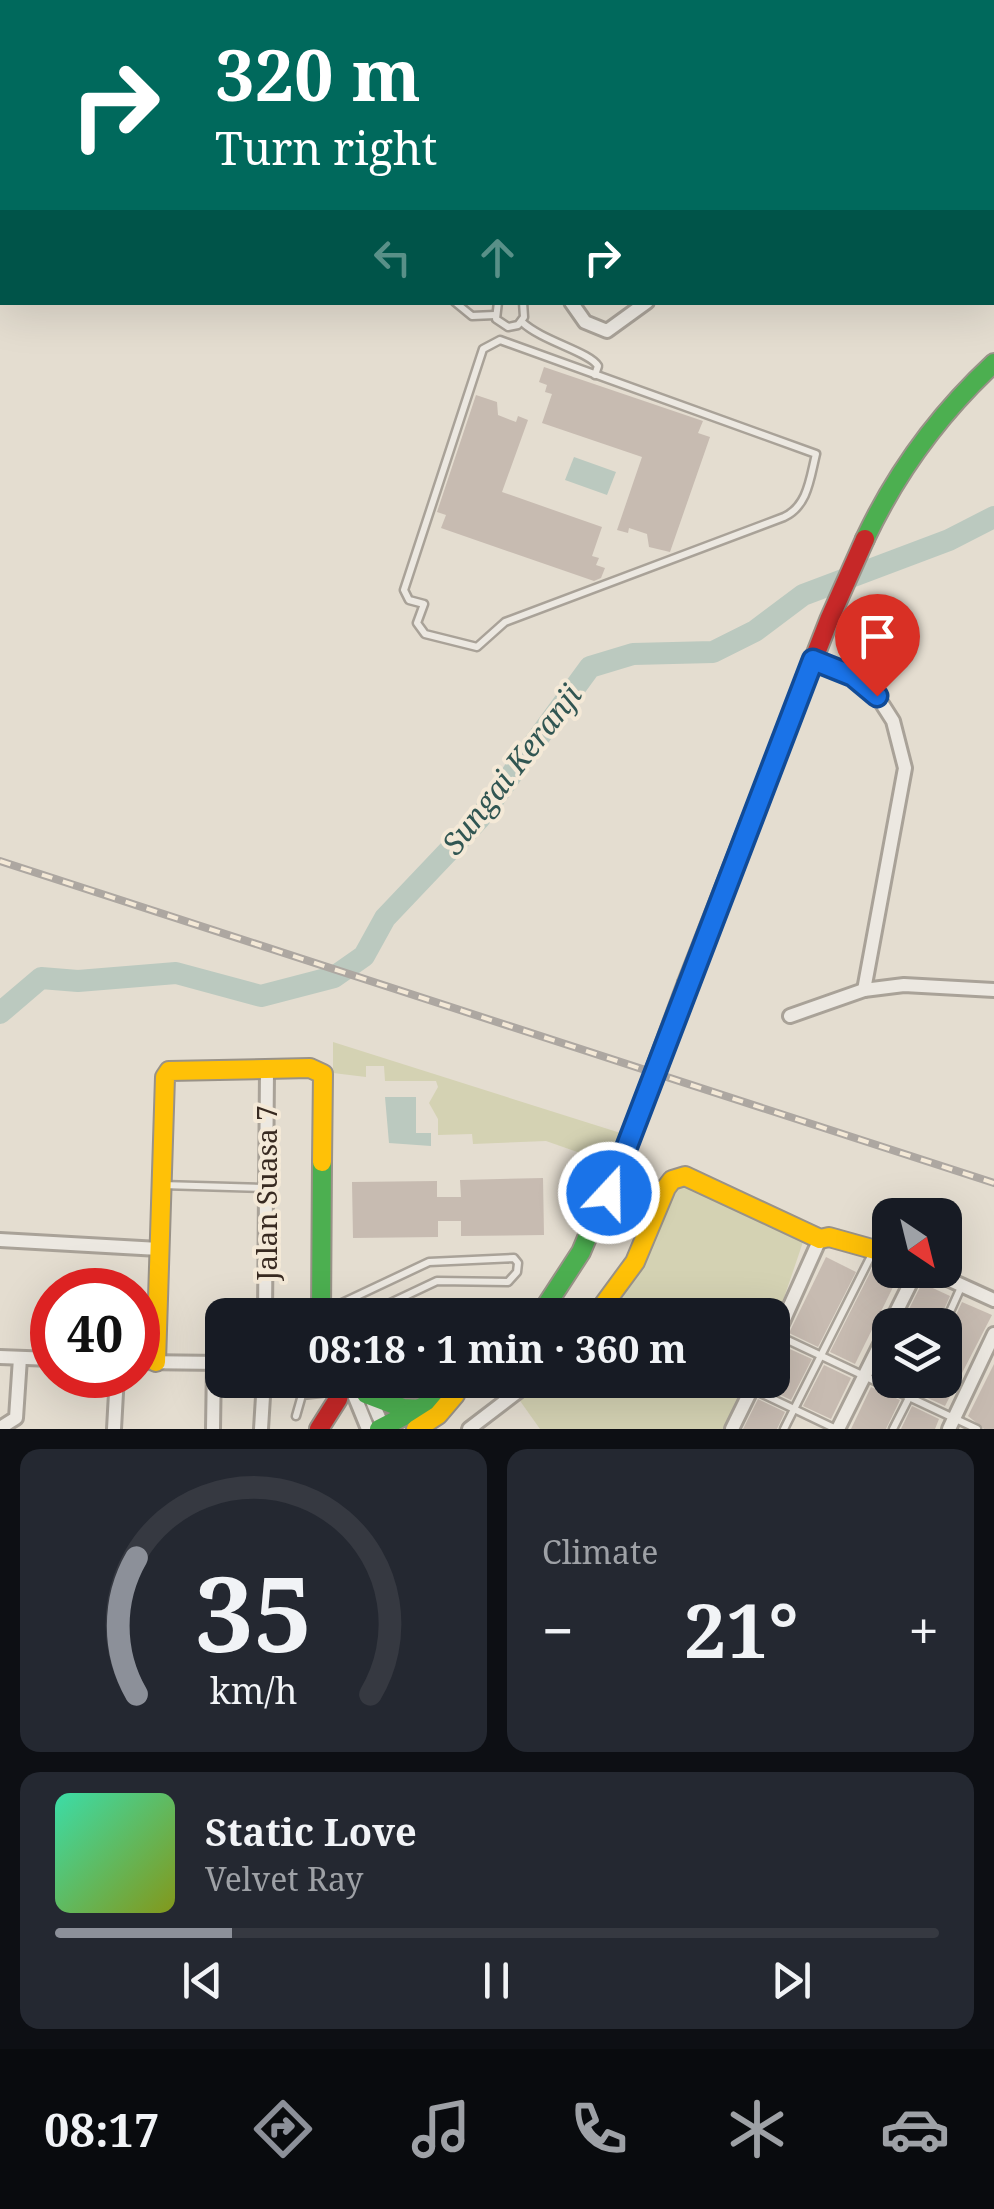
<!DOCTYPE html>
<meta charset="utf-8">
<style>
:root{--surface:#171b24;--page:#242831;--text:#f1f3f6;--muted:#9ea1a6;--line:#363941;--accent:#8c9099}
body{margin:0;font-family:"Noto Serif",serif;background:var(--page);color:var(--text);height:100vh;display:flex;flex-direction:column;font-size:38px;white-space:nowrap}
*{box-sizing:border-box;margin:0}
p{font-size:32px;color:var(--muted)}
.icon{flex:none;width:55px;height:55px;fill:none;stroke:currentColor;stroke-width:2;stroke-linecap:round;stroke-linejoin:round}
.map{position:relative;height:1429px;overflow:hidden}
.side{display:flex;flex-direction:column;gap:20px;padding:20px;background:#0d0f14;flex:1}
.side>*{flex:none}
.banner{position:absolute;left:0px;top:0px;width:995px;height:305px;box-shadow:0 10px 40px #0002;background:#00695c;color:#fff;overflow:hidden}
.needle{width:65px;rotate:145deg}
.buttons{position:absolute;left:872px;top:1198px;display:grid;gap:20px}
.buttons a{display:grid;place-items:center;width:90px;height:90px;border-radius:20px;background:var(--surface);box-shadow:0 10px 40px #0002;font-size:50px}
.speed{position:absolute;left:30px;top:1268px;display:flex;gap:20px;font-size:50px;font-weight:700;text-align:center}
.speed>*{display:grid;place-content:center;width:130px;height:130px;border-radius:50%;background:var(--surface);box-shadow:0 10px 40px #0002;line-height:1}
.speed .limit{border:15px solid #d22;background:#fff;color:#111}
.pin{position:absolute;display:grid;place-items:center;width:85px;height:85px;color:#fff;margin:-102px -42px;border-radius:50% 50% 50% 0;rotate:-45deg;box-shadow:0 0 10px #0007}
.pin .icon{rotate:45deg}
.me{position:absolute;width:110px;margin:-55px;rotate:21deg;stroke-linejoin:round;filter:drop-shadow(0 0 8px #0008)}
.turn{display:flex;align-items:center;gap:35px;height:210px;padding:0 50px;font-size:45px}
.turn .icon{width:130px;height:130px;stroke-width:2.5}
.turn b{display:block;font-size:70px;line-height:85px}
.lanes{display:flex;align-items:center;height:95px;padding:0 50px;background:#0003;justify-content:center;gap:50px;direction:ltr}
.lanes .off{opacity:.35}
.big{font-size:75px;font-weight:700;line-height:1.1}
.side .widget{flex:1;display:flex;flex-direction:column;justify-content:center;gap:15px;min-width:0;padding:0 35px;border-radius:20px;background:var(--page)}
.side .dial{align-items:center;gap:0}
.dial svg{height:260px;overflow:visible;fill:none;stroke:var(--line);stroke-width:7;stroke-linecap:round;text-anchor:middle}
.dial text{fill:var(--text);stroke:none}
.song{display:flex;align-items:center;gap:30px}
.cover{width:120px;height:120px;border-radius:15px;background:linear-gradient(135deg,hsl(160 70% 55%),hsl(70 70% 35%))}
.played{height:10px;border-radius:5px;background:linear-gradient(90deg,var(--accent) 20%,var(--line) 20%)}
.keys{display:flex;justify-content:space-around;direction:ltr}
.heat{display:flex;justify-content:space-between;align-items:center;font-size:55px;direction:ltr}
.side .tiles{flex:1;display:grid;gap:20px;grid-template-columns:1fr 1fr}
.widget:last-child{grid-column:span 2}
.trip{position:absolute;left:205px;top:1298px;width:585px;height:100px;border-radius:20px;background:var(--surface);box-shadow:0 10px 40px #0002;font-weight:700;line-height:100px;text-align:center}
.tab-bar{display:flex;height:160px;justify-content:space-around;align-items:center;background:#090b0e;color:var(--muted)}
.tab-bar .icon{width:70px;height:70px}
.tab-bar .on{color:var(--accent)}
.tab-bar b{font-size:45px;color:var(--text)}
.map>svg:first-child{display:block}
.green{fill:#d4d2b3}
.water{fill:#bbc9bf}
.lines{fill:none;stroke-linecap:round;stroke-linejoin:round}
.river{stroke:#bbc9bf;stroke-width:22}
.building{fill:#c7bbb1}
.lane-casing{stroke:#a9a298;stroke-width:11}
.street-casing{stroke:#a9a298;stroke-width:18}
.fast-casing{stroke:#999288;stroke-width:22}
.slow-casing{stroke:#999288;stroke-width:22}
.jam-casing{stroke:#999288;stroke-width:22}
.lane{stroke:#ece8e1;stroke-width:6}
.street{stroke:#ece8e1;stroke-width:12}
.fast{stroke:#4caf50;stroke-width:18}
.slow{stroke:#ffc107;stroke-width:18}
.jam{stroke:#c62828;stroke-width:18}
.rail-casing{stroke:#ada7a1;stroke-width:8}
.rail{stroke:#f4e9d7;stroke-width:4;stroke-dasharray:11;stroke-linecap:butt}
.slow-bridge-casing{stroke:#999288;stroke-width:22;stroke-linecap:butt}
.slow-bridge{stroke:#ffc107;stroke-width:18}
.route-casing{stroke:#114b97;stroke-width:25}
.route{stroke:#1a73e8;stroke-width:18}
.labels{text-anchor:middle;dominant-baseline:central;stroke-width:8;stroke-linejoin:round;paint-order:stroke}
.street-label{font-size:28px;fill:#382a21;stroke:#f4e9d7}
.water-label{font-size:30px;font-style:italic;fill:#315652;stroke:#f4e9d7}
</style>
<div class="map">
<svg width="994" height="1429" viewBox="0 0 994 1429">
<rect width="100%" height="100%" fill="#e4ddd0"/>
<g class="green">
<path d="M333,1042L630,1136L620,1167L546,1141L473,1144L472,1134L438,1135V1119L429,1103L438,1087L436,1081H385L384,1066H366V1077L333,1073Z"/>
<path d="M688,1184L803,1242L773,1330L772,1315H603L672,1190Z"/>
<path d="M543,1380H750L726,1429H540L518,1398Z"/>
</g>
<g class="water">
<path d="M574,457L616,472L607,495L565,480Z"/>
<path d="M385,1097H416V1133H431V1146L389,1143Z"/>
</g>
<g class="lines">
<path class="river" d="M0,1013L41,978L78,981L176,973L261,996L334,977L364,956L385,918L479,819L590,667L633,654L713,652L755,631L803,595L949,540L994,517"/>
</g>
<g class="building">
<path d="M544,367L703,421L698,433L710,437L670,552L649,547L647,534L629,528L628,533L617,530L642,457L542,423L552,394L545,392L547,385L539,382Z"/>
<path d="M476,395L497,402L498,415L516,422L518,416L528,420L502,492L602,527L592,556L599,558L596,565L605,568L601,578L594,581L441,528L446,515L437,512Z"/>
<path d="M543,1178L544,1235L461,1236V1221H438V1237L353,1238L352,1182L437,1181V1197H461L460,1180Z"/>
<path d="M826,1257L856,1272L818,1347L789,1333Z"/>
<path d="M875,1263L900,1273L855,1364L830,1352Z"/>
<path d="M922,1283L950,1296L937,1325H901Z"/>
<path d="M962,1302L992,1315L945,1406L919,1394L925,1380H945V1339Z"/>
<path d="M783,1346L812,1359L791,1400L764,1387L766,1380H772V1365Z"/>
<path d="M994,1364V1429H984L968,1416Z"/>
<path d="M824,1365L851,1378L831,1419L803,1406Z"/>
<path d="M871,1387L900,1400L886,1429H851Z"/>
<path d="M758,1399L785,1412L777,1429H743Z"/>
<path d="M912,1406L939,1419L935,1429H901Z"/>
</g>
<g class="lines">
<g class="lane-casing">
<g id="lane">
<path d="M455,302L472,316L495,315"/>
<path d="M498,302L496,319L508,327L518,325L524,317L523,302"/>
<path d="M522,322C542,341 590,352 598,366L595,375"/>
<path d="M500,340L816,454C810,478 808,506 784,517L505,622L477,647L425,634L417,623L424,604L409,600L404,590L483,349Z"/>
<path d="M162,1185L265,1188"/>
<path d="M343,1315L342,1303L429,1262L514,1258L518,1263L517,1272L508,1282L437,1281L365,1315"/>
<path d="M944,1325L962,1285"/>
<path d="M779,1336L977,1429"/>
<path d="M752,1389L836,1429"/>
<path d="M296,1416L302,1395L338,1391"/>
<path d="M784,1429L872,1254"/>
<path d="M893,1429L918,1380"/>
</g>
</g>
<g class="street-casing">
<g id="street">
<path d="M588,0L589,2"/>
<path d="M213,2V0"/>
<path d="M288,2V0"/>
<path d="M532,2L535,0"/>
<path d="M810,2L813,0"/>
<path d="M853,2L857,0"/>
<path d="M890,2L894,0"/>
<path d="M934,2L937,0"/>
<path d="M992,62L994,61"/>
<path d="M0,87L2,86"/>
<path d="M0,120H2"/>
<path d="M571,302L585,322L607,331L647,302"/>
<path d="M813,660L853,676L877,696L893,721L905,768L864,990"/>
<path d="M790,1016L864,990L904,985L994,990"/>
<path d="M0,1240L159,1249"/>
<path d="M928,1270L994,1300"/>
<path d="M265,1315L267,1071"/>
<path d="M772,1346L820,1239"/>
<path d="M0,1357L52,1359"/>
<path d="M138,1362L222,1363"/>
<path d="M348,1380L368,1429"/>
<path d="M363,1380L384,1429"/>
<path d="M0,1428L16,1418L20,1358"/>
<path d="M114,1429L117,1375"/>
<path d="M213,1429L214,1363"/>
<path d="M261,1429L264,1380"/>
<path d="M469,1429L533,1380"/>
<path d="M732,1429L756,1380"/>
<path d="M838,1429L917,1270"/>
<path d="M949,1429L994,1334"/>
</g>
</g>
<g class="fast-casing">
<g id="fast">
<path d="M865,539C897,471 939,414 994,363"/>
<path d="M321,1315L322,1162"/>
<path d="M540,1315L581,1252L633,1129"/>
<path d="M366,1394L403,1408L421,1409"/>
<path d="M379,1429L474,1380"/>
</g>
</g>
<g class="slow-casing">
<g id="slow">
<path d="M596,1315L635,1262L666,1188L672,1180L685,1176L820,1239L829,1237L890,1254"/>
<path d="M156,1362L165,1077L169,1071L310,1068L323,1074L322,1162"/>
<path d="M416,1429L438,1415L455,1395"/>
</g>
</g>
<g class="jam-casing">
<g id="jam">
<path d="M687,983L829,620L865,539"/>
<path d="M319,1429L338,1399L343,1380"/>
</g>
</g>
<use href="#lane" class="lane"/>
<use href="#street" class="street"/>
<use href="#fast" class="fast"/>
<use href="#slow" class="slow"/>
<use href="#jam" class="jam"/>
<g class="rail-casing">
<path id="rail" d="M0,861L994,1183"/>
</g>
<use href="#rail" class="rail"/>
<g class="slow-bridge-casing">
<path id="slow-bridge" d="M633,1129L687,983"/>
</g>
<use href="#slow-bridge" class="slow-bridge"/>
</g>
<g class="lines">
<g class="route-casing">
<path id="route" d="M609,1193L813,660L853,676L877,696"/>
</g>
<use href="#route" class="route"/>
</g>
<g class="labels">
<g class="street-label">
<text transform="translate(266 1193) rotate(-90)">Jalan Suasa 7</text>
</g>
<g class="water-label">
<text transform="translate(511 769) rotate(-52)">Sungai Keranji</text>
</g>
</g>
</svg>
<div class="buttons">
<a><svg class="needle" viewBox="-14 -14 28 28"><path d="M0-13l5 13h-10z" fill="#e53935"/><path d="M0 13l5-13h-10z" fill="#9ea1a6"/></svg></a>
<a><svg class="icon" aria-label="layers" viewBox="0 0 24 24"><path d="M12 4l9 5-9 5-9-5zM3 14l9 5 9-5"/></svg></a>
</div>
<div class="speed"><div class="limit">40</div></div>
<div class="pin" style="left:877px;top:696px;background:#d93025"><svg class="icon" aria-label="arrive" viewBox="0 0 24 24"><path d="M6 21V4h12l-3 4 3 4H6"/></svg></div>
<svg class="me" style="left:609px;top:1193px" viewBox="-20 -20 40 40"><circle r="17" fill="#1a73e8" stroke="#fff" stroke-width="3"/><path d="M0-11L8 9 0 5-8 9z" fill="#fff"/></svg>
<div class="trip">08:18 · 1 min · 360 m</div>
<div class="banner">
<div class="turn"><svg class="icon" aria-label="right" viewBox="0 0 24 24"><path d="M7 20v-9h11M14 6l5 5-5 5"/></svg><div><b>320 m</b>Turn right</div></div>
<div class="lanes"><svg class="icon off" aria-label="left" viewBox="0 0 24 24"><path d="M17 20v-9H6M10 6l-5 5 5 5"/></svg><svg class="icon off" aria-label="ahead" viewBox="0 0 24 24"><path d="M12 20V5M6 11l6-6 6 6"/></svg><svg class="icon" aria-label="right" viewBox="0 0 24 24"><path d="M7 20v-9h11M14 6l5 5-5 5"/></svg></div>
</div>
</div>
<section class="side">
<div class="tiles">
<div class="widget dial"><svg viewBox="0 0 100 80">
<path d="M14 69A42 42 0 1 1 86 69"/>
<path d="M14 69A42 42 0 0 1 14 27" stroke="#8c9099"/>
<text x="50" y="56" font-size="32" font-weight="700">35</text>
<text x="50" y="72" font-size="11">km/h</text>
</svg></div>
<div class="widget"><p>Climate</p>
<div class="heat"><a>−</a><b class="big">21°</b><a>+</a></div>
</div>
<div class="widget">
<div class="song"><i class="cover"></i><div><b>Static Love</b><p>Velvet Ray</p></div></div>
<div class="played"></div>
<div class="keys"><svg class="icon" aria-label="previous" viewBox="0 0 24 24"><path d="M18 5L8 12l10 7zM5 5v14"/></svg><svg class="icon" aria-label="pause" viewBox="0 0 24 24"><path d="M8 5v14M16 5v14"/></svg><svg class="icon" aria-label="next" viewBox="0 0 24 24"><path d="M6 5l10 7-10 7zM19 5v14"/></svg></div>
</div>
</div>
</section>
<nav class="tab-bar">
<b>08:17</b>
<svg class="icon on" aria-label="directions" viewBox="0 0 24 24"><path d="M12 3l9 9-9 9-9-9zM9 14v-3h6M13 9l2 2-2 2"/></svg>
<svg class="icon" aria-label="music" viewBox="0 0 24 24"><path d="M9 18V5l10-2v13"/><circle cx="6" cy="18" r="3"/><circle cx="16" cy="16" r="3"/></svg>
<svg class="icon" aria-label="phone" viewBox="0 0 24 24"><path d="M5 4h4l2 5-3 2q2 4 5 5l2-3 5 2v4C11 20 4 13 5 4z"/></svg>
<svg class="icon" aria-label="climate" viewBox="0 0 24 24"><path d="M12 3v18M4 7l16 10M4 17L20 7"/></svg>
<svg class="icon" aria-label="car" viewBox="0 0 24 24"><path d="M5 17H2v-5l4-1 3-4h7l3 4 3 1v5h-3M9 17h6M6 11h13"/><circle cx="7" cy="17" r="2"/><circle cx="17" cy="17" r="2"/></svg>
</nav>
